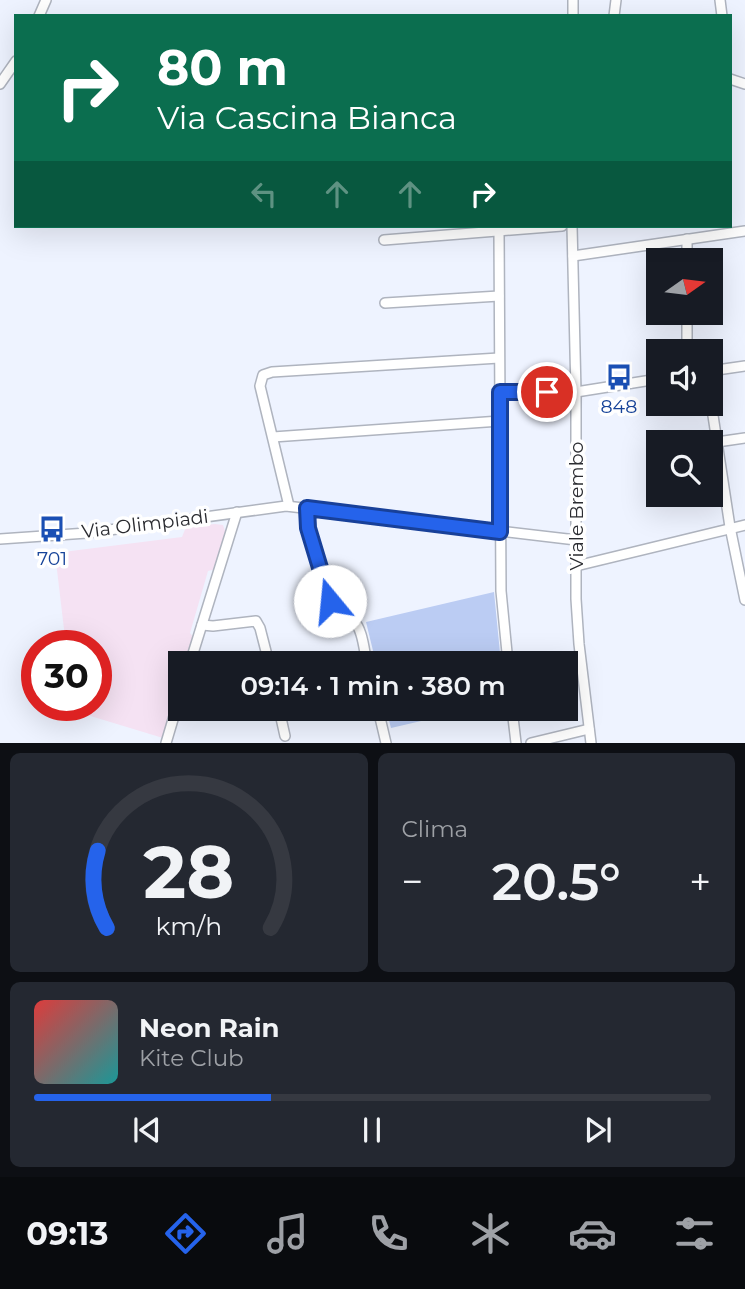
<!DOCTYPE html>
<html lang="it">
<meta charset="utf-8">
<style>
:root{--surface:#171b24;--page:#242831;--text:#f1f3f6;--muted:#9ea1a6;--line:#363941;--accent:#2563eb}
body{margin:0;font-family:Montserrat,sans-serif;background:var(--page);color:var(--text);height:100vh;display:flex;flex-direction:column;font-size:26px;white-space:nowrap}
*{box-sizing:border-box;margin:0}
p{font-size:23px;color:var(--muted)}
.icon{flex:none;width:38px;height:38px;fill:none;stroke:currentColor;stroke-width:2;stroke-linecap:round;stroke-linejoin:round}
.map{position:relative;height:743px;overflow:hidden}
.panel{display:flex;flex-direction:column;gap:10px;padding:10px;background:#0d0f14;flex:1}
.panel>*{flex:none}
.guide{position:absolute;left:14px;top:14px;width:718px;height:214px;border-radius:0px;box-shadow:0 7px 28px #0002;background:#0b6e4f;color:#fff;overflow:hidden}
.needle{width:46px;rotate:76deg}
.fabs{position:absolute;left:646px;top:248px;display:grid;gap:14px}
.fabs a{display:grid;place-items:center;width:77px;height:77px;border-radius:0px;background:var(--surface);box-shadow:0 7px 28px #0002;font-size:35px}
.speed{position:absolute;left:21px;top:630px;display:flex;gap:14px;font-size:35px;font-weight:700;text-align:center}
.speed>*{display:grid;place-content:center;width:91px;height:91px;border-radius:50%;background:var(--surface);box-shadow:0 7px 28px #0002;line-height:1}
.speed .limit{border:10px solid #d22;background:#fff;color:#111}
.pin{position:absolute;display:grid;place-items:center;width:60px;height:60px;color:#fff;margin:-30px;border:4px solid #fff;border-radius:50%;box-shadow:0 2px 7px #0007}
.me{position:absolute;width:77px;margin:-38px;rotate:343deg;stroke-linejoin:round;filter:drop-shadow(0 0 5px #0008)}
.turn{display:flex;align-items:center;gap:24px;height:147px;padding:0 28px;font-size:32px}
.turn .icon{width:91px;height:91px;stroke-width:2.5}
.turn b{display:block;font-size:49px;line-height:60px}
.lanes{display:flex;align-items:center;height:66px;padding:0 28px;background:#0003;justify-content:center;gap:35px;direction:ltr}
.lanes .off{opacity:.35}
.big{font-size:52px;font-weight:600;line-height:1.1}
.panel .card{flex:1;display:flex;flex-direction:column;justify-content:center;gap:10px;min-width:0;padding:0 24px;border-radius:10px;background:var(--page)}
.panel .dial{align-items:center;gap:0}
.dial svg{height:182px;overflow:visible;fill:none;stroke:var(--line);stroke-width:7;stroke-linecap:round;text-anchor:middle}
.dial text{fill:var(--text);stroke:none}
.song{display:flex;align-items:center;gap:21px}
.cover{width:84px;height:84px;border-radius:10px;background:linear-gradient(135deg,hsl(0 70% 55%),hsl(180 70% 35%))}
.played{height:7px;border-radius:4px;background:linear-gradient(90deg,var(--accent) 35%,var(--line) 35%)}
.keys{display:flex;justify-content:space-around;direction:ltr}
.heat{display:flex;justify-content:space-between;align-items:center;font-size:38px;direction:ltr}
.panel .tiles{flex:1;display:grid;gap:10px;grid-template-columns:1fr 1fr}
.card:last-child{grid-column:span 2}
.trip{position:absolute;left:168px;top:651px;width:410px;height:70px;border-radius:0px;background:var(--surface);box-shadow:0 7px 28px #0002;font-weight:600;line-height:70px;text-align:center}
.tab-bar{display:flex;height:112px;justify-content:space-around;align-items:center;background:#090b0e;color:var(--muted)}
.tab-bar .icon{width:49px;height:49px}
.tab-bar .selected{color:var(--accent)}
.tab-bar b{font-size:32px;color:var(--text)}
.map>svg:first-child{display:block}
.education{fill:#f5e2f3}
.green{fill:#bbccf3}
.lines{fill:none;stroke-linecap:round;stroke-linejoin:round}
.minor-casing{stroke:#afb4bf;stroke-width:12}
.minor{stroke:#fff;stroke-width:9}
.route-casing{stroke:#184099;stroke-width:18}
.route{stroke:#2563eb;stroke-width:12}
.labels{text-anchor:middle;dominant-baseline:central;stroke-width:7;stroke-linejoin:round;paint-order:stroke}
.transit-label{font-size:19px;fill:#164399;stroke:#fff}
.street-label{font-size:19px;fill:#2b2c31;stroke:#fff}
</style>
<div class="map">
<svg width="745" height="743" viewBox="0 0 745 743">
<rect width="100%" height="100%" fill="#eef3ff"/>
<path class="education" d="M215,524L223,525L226,534L216,569L208,571L190,633L195,640L187,663H180V685L163,738L74,711L73,705H96V646H66L55,553L182,537L186,527Z"/>
<g class="green">
<path d="M494,592L501,663H376L366,622Z"/>
<path d="M386,709H473L391,728Z"/>
</g>
<g class="lines">
<g class="minor-casing">
<g id="minor">
<path d="M720,0L722,16"/>
<path d="M39,16L46,0"/>
<path d="M573,16V0"/>
<path d="M614,16L616,0"/>
<path d="M730,79L745,84"/>
<path d="M0,84L16,61"/>
<path d="M572,226L576,392V599L579,644L591,743"/>
<path d="M499,231L501,591L508,663"/>
<path d="M384,240L562,226"/>
<path d="M573,256L745,231"/>
<path d="M687,261V239"/>
<path d="M385,303L499,296"/>
<path d="M687,352V313"/>
<path d="M710,371L745,366"/>
<path d="M500,392H576L658,379"/>
<path d="M710,396L730,527L745,600"/>
<path d="M273,437L500,421"/>
<path d="M717,442L745,438"/>
<path d="M289,506L260,386L263,375L272,372L499,358"/>
<path d="M307,508L308,529L330,603C336,613 344,613 353,620C363,629 364,651 367,663"/>
<path d="M0,539L87,533L286,506L576,540"/>
<path d="M576,566L745,525"/>
<path d="M202,625L213,626L256,621L260,628L269,663"/>
<path d="M190,663L237,512"/>
<path d="M279,709L285,736"/>
<path d="M378,709L386,743"/>
<path d="M512,709L516,743"/>
<path d="M166,743L180,696"/>
<path d="M531,743L589,729"/>
</g>
</g>
<use href="#minor" class="minor"/>
</g>
<g class="lines">
<g class="route-casing">
<path id="route" d="M330,601L308,528L307,508L500,532V392H547"/>
</g>
<use href="#route" class="route"/>
</g>
<defs>
<g id="bus-bare" transform="scale(2.1)"><path d="M-5-6H5V4H4V6H2V4H-2V6H-4V4H-5ZM-3.5-4V0h7V-4ZM-3.5 1.2v1.5H-2V1.2ZM2 1.2v1.5H3.5V1.2Z" fill="#1a4fb4" stroke="#fff" stroke-width="2.5" paint-order="stroke"/></g>
</defs>
<g fill-rule="evenodd">
<use href="#bus-bare" x="619" y="377"/>
<use href="#bus-bare" x="52" y="529"/>
</g>
<g class="labels">
<g class="transit-label">
<text x="619" y="406">848</text>
<text x="52" y="558">701</text>
</g>
<g class="street-label">
<text transform="translate(576 506) rotate(-90)">Viale Brembo</text>
<text transform="translate(145 524) rotate(-7)">Via Olimpiadi</text>
</g>
</g>
</svg>
<div class="fabs">
<a><svg class="needle" viewBox="-14 -14 28 28"><path d="M0-13l5 13h-10z" fill="#e53935"/><path d="M0 13l5-13h-10z" fill="#9ea1a6"/></svg></a>
<a><svg class="icon" aria-label="sound" viewBox="0 0 24 24"><path d="M4 9h4l5-4v14l-5-4H4zM17 9q2 3 0 6"/></svg></a>
<a><svg class="icon" aria-label="search" viewBox="0 0 24 24"><circle cx="10" cy="10" r="6"/><path d="M15 15l6 6"/></svg></a>
</div>
<div class="speed"><div class="limit">30</div></div>
<div class="pin" style="left:547px;top:392px;background:#d93025"><svg class="icon" aria-label="arrive" viewBox="0 0 24 24"><path d="M6 21V4h12l-3 4 3 4H6"/></svg></div>
<svg class="me" style="left:330px;top:601px" viewBox="-20 -20 40 40"><circle r="19" fill="#fff"/><path d="M0-13L10 11 0 6-10 11z" fill="#2563eb"/></svg>
<div class="trip">09:14 · 1 min · 380 m</div>
<div class="guide">
<div class="turn"><svg class="icon" aria-label="right" viewBox="0 0 24 24"><path d="M7 20v-9h11M14 6l5 5-5 5"/></svg><div><b>80 m</b>Via Cascina Bianca</div></div>
<div class="lanes"><svg class="icon off" aria-label="left" viewBox="0 0 24 24"><path d="M17 20v-9H6M10 6l-5 5 5 5"/></svg><svg class="icon off" aria-label="ahead" viewBox="0 0 24 24"><path d="M12 20V5M6 11l6-6 6 6"/></svg><svg class="icon off" aria-label="ahead" viewBox="0 0 24 24"><path d="M12 20V5M6 11l6-6 6 6"/></svg><svg class="icon" aria-label="right" viewBox="0 0 24 24"><path d="M7 20v-9h11M14 6l5 5-5 5"/></svg></div>
</div>
</div>
<section class="panel">
<div class="tiles">
<div class="card dial"><svg viewBox="0 0 100 80">
<path d="M14 69A42 42 0 1 1 86 69"/>
<path d="M14 69A42 42 0 0 1 10 35" stroke="#2563eb"/>
<text x="50" y="56" font-size="32" font-weight="700">28</text>
<text x="50" y="72" font-size="11">km/h</text>
</svg></div>
<div class="card"><p>Clima</p>
<div class="heat"><a>−</a><b class="big">20.5°</b><a>+</a></div>
</div>
<div class="card">
<div class="song"><i class="cover"></i><div><b>Neon Rain</b><p>Kite Club</p></div></div>
<div class="played"></div>
<div class="keys"><svg class="icon" aria-label="previous" viewBox="0 0 24 24"><path d="M18 5L8 12l10 7zM5 5v14"/></svg><svg class="icon" aria-label="pause" viewBox="0 0 24 24"><path d="M8 5v14M16 5v14"/></svg><svg class="icon" aria-label="next" viewBox="0 0 24 24"><path d="M6 5l10 7-10 7zM19 5v14"/></svg></div>
</div>
</div>
</section>
<nav class="tab-bar">
<b>09:13</b>
<svg class="icon selected" aria-label="directions" viewBox="0 0 24 24"><path d="M12 3l9 9-9 9-9-9zM9 14v-3h6M13 9l2 2-2 2"/></svg>
<svg class="icon" aria-label="music" viewBox="0 0 24 24"><path d="M9 18V5l10-2v13"/><circle cx="6" cy="18" r="3"/><circle cx="16" cy="16" r="3"/></svg>
<svg class="icon" aria-label="phone" viewBox="0 0 24 24"><path d="M5 4h4l2 5-3 2q2 4 5 5l2-3 5 2v4C11 20 4 13 5 4z"/></svg>
<svg class="icon" aria-label="climate" viewBox="0 0 24 24"><path d="M12 3v18M4 7l16 10M4 17L20 7"/></svg>
<svg class="icon" aria-label="car" viewBox="0 0 24 24"><path d="M5 17H2v-5l4-1 3-4h7l3 4 3 1v5h-3M9 17h6M6 11h13"/><circle cx="7" cy="17" r="2"/><circle cx="17" cy="17" r="2"/></svg>
<svg class="icon" aria-label="filters" viewBox="0 0 24 24"><path d="M4 7h16M4 17h16"/><circle cx="9" cy="7" r="2"/><circle cx="15" cy="17" r="2"/></svg>
</nav>
